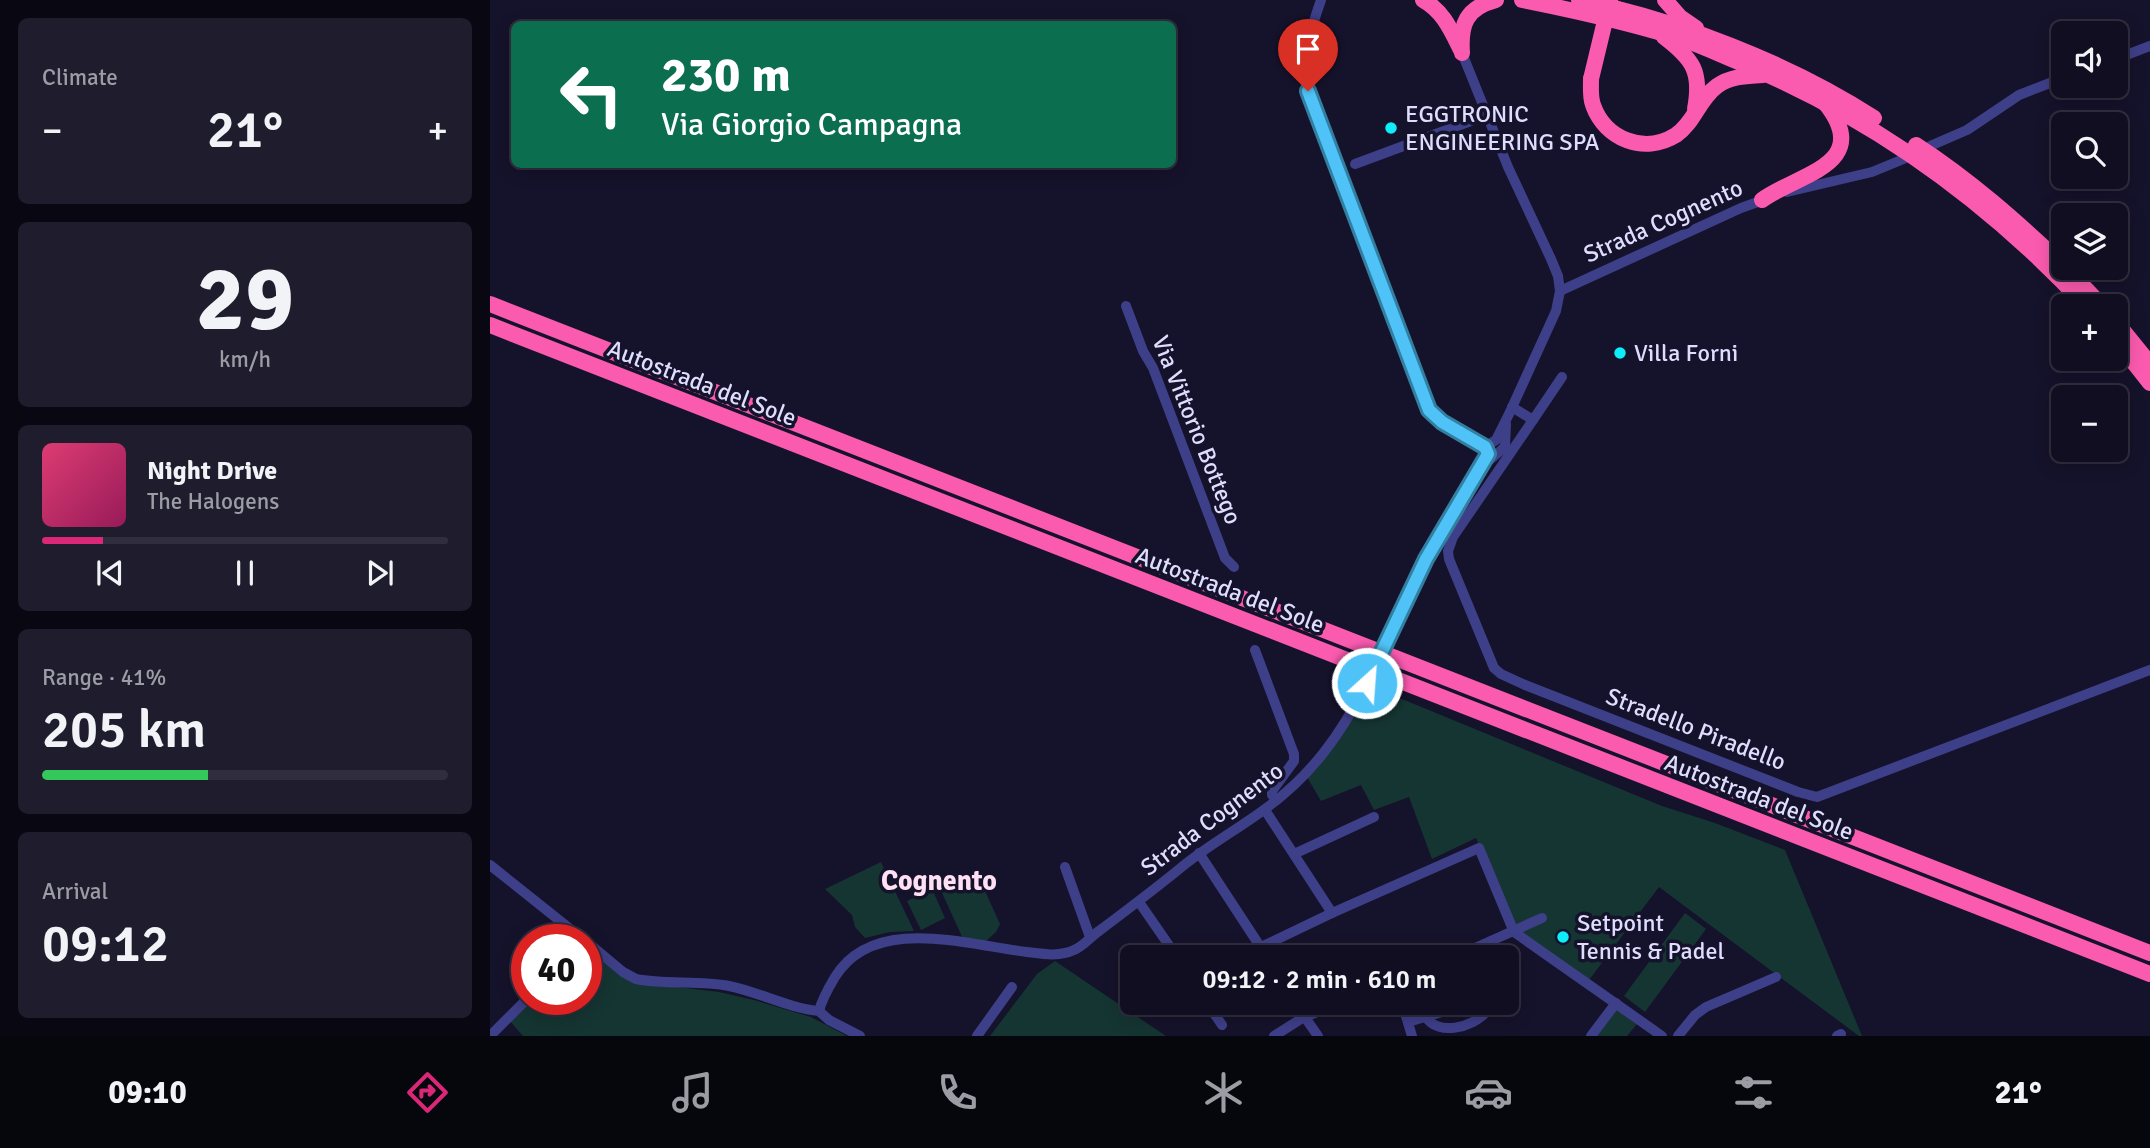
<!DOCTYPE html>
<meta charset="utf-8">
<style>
:root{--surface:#100e20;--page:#1e1c2d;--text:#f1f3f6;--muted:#9c9ca5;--line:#302e3e;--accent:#db2777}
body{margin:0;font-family:Signika,sans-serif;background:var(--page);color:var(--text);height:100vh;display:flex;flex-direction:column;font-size:26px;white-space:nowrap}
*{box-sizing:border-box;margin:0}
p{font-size:23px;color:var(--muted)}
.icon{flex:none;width:38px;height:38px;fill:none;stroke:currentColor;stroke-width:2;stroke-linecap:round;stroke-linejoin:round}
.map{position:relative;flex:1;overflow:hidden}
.details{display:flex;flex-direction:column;gap:18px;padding:18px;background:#090812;width:490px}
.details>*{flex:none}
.banner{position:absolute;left:21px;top:21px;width:665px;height:147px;border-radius:10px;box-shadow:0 4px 18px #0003,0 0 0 2px var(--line);background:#0b6e4f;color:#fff;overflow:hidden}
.fabs{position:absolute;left:1561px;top:21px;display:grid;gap:14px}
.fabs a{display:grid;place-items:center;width:77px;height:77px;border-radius:10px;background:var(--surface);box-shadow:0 4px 18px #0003,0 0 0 2px var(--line);font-size:35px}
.speed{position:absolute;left:21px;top:924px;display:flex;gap:14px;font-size:35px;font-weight:700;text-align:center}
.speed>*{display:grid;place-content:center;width:91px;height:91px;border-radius:50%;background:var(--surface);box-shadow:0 4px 18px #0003,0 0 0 2px var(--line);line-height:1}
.speed .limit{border:10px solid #d22;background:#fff;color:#111}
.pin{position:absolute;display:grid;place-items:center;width:60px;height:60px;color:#fff;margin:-72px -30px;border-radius:50% 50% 50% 0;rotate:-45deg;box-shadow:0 0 7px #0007}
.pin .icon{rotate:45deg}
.me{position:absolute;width:77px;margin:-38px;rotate:26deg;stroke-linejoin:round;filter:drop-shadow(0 0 5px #0008)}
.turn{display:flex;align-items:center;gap:24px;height:147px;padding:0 35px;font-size:32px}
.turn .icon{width:91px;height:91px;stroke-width:2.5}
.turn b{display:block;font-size:49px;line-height:60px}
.big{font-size:52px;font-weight:600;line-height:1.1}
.details .widget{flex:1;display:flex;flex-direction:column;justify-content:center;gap:10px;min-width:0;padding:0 24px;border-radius:10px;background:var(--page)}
.details .dial{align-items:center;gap:0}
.dial b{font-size:91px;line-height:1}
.song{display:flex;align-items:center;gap:21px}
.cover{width:84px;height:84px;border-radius:10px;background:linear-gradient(135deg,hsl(340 70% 55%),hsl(330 70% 35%))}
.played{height:7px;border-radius:4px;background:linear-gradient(90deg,var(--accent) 15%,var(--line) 15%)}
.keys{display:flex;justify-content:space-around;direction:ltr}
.heat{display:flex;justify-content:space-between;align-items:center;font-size:38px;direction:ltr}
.charge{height:10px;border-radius:5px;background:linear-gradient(90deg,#34c759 41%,var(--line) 0)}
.trip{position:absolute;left:630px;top:945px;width:399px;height:70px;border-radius:10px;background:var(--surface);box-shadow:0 4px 18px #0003,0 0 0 2px var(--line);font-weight:600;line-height:70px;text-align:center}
.tab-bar{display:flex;height:112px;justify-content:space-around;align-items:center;background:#06060d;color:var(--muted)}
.tab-bar .icon{width:49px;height:49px}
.tab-bar .on{color:var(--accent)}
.tab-bar b{font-size:32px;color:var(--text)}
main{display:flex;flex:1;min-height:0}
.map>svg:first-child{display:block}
.green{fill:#153532}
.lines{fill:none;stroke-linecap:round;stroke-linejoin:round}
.minor{stroke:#3e3f89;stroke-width:10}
.highway{stroke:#fb5baf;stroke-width:16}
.minor-bridge{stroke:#3e3f89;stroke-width:10}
.highway-bridge{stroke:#fb5baf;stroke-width:16}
.route-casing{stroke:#337fa1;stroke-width:18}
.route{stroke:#4fc3f7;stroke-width:12}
.poi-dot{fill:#0dedfa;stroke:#15122b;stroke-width:2.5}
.labels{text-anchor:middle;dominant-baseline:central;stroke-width:7;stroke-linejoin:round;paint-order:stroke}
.poi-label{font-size:24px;fill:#dfddfe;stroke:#15122b;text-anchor:start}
.street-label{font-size:24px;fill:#dfddfe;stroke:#15122b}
.quarter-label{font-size:28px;font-weight:bold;fill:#fedff4;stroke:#15122b}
</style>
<main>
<section class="details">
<div class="widget"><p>Climate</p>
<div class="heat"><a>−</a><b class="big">21°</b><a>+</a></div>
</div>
<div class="widget dial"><b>29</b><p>km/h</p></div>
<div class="widget">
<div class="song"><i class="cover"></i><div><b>Night Drive</b><p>The Halogens</p></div></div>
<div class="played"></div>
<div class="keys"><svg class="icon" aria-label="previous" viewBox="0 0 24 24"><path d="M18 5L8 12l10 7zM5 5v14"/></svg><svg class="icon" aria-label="pause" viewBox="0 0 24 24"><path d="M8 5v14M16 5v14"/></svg><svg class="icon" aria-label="next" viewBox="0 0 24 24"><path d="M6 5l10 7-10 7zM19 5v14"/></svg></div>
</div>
<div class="widget"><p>Range · 41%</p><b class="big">205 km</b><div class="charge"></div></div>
<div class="widget"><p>Arrival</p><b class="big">09:12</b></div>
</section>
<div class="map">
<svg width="1660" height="1036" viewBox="0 0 1660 1036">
<rect width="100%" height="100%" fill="#15122b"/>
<g class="green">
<path d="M878,685L1172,806L1225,823L1295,850L1372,1036H1369L1169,887L1096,984L1023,931L986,838L942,859L919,797L884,810L871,785L831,801L817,777Z"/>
<path d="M391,862L424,931L400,932L375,938L365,927L362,915L335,889Z"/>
<path d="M458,880L481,883L485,888L495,891L510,924L506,932L495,942L474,941L448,884Z"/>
<path d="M442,889L455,918L431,930L417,901Z"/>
<path d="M1195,913L1216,929L1155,1012L1134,996Z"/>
<path d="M98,946L163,984L229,992L264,1000L321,1017L357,1036H33L19,1020L41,999H96V948Z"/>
<path d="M565,961L676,1036H500L547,974Z"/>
<path d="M1125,1008L1147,1024L1137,1036H1104Z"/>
</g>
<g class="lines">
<g class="minor">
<path d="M831,0C820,31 812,58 818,91L939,410L952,422L995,447L998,454L994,463"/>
<path d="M972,53L1018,167L1061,259L1068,276L1070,291L1066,311L1019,414L1006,440L995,447"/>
<path d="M1626,59L1660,46"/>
<path d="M1440,146L1477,130L1529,95L1573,78"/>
<path d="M865,164L997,115"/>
<path d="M1297,192L1382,172L1416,158"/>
<path d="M1070,291L1251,208L1276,199"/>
<path d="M636,306L653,351L663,368L735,558L744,567"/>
<path d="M1022,407L1043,420L1072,377"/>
<path d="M1043,420L963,537L958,551L959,559L1004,668L1011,674L1035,685L1308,792L1327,797L1660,670"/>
<path d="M898,640C925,583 950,523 987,472C995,461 1007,456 1015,446L1016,424"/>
<path d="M765,650L804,754V761L782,791V795L787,800"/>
<path d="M775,810L842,913"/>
<path d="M709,853L777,957"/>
<path d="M804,854L884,817"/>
<path d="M0,865L94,940"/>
<path d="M575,867L600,937"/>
<path d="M649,902L687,957"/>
<path d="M1024,932L1172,1036"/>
<path d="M96,941L133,972L146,979C176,985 209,980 239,986C269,992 301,1009 329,1011L339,1020L370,1036"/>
<path d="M771,947L842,913L989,848L1024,932"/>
<path d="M965,957L1052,918"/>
<path d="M717,1003L732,1025"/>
<path d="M805,1003L828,1036"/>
<path d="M912,1003L922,1036"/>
<path d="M329,1011C332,999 339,987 345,977C384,914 477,945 537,952C553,954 569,957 584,950C594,946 600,937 609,931C637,910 665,889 693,866C719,845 748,829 775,809C822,775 851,734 877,683"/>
<path d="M918,1022L982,1003L996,1009V1012C982,1028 948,1036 936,1017"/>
<path d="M0,1036L37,999"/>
<path d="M487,1036L522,987"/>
<path d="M784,1036L814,1017L852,1003"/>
<path d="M1101,1036L1126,1003"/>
<path d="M1188,1036L1205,1015L1216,1007L1286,977"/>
<path d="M1347,1036L1351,1034"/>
</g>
<g class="highway">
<path d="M933,0C953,11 961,30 971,50"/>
<path d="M1032,0C1087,11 1143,23 1197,41C1215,47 1233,56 1251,63C1383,118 1499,202 1596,306"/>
<path d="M1089,0C1187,20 1299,63 1384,118"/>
<path d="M1175,0L1190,17L1206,28"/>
<path d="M1174,37C1203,59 1212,72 1205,109"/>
<path d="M972,53C970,24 976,8 1006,0"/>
<path d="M1101,79C1101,87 1100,97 1103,105C1115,139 1154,155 1186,135C1204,123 1209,99 1227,86C1241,76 1257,76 1273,75"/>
<path d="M1426,145C1480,180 1527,222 1573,265"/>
<path d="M1272,200C1307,174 1384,165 1336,104"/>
<path d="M1576,268L1612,306"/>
<path d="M0,304L1660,953"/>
<path d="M1626,322L1660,364"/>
<path d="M0,325L1660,974"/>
<path d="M1626,340L1660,383"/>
</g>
<path class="minor-bridge" d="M877,683L898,640"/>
<path class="highway-bridge" d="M1101,79L1120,0"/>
</g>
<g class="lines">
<g class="route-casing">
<path id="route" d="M818,91L939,410L952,422L995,447L998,454L936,559L877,683"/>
</g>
<use href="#route" class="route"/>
</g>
<g class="poi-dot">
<circle cx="901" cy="128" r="7"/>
<circle cx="1130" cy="353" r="7"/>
<circle cx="1073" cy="937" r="7"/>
</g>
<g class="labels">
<g class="poi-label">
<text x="915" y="114">EGGTRONIC<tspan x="915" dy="28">ENGINEERING SPA</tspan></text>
<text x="1144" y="353">Villa Forni</text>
<text x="1087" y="923">Setpoint<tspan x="1087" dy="28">Tennis &amp; Padel</tspan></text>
</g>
<g class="street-label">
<text transform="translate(1173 221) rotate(-24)">Strada Cognento</text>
<text transform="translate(212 383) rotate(21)">Autostrada del Sole</text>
<text transform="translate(707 430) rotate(68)">Via Vittorio Bottego</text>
<text transform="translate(740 590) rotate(21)">Autostrada del Sole</text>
<text transform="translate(1206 729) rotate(21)">Stradello Piradello</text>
<text transform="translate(1269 797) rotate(21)">Autostrada del Sole</text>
<text transform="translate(722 819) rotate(-37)">Strada Cognento</text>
</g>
<g class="quarter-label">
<text x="449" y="881">Cognento</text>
</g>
</g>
</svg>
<div class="fabs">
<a><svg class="icon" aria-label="sound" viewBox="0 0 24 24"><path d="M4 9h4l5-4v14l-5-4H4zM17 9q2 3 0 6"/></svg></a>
<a><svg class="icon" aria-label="search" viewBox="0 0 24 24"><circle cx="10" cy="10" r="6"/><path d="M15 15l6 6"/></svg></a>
<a><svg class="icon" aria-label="layers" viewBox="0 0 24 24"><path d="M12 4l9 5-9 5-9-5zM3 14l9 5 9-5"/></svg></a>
<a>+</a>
<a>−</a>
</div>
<div class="speed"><div class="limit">40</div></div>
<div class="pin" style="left:818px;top:91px;background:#d93025"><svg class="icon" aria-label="arrive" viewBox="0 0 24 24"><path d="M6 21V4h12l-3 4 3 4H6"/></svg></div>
<svg class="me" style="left:877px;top:683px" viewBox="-20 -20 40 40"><circle r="17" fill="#4fc3f7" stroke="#fff" stroke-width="3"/><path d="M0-11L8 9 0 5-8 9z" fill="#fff"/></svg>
<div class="trip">09:12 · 2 min · 610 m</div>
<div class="banner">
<div class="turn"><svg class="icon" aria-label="left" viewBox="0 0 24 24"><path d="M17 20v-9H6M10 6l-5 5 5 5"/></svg><div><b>230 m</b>Via Giorgio Campagna</div></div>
</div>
</div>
</main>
<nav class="tab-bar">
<b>09:10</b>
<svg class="icon on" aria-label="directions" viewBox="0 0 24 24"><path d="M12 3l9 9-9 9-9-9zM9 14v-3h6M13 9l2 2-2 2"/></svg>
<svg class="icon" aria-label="music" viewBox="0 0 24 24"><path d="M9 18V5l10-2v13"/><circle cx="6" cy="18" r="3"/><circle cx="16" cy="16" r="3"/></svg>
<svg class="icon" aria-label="phone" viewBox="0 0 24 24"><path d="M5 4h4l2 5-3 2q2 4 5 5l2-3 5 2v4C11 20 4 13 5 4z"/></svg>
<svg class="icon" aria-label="climate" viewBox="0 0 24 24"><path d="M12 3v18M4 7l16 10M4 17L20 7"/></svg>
<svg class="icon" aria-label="car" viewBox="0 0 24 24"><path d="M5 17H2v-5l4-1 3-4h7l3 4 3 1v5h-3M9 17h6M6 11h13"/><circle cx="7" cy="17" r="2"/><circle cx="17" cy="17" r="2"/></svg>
<svg class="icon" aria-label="filters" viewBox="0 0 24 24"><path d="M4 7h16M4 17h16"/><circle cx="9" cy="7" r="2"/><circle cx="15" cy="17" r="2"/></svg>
<b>21°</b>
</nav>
